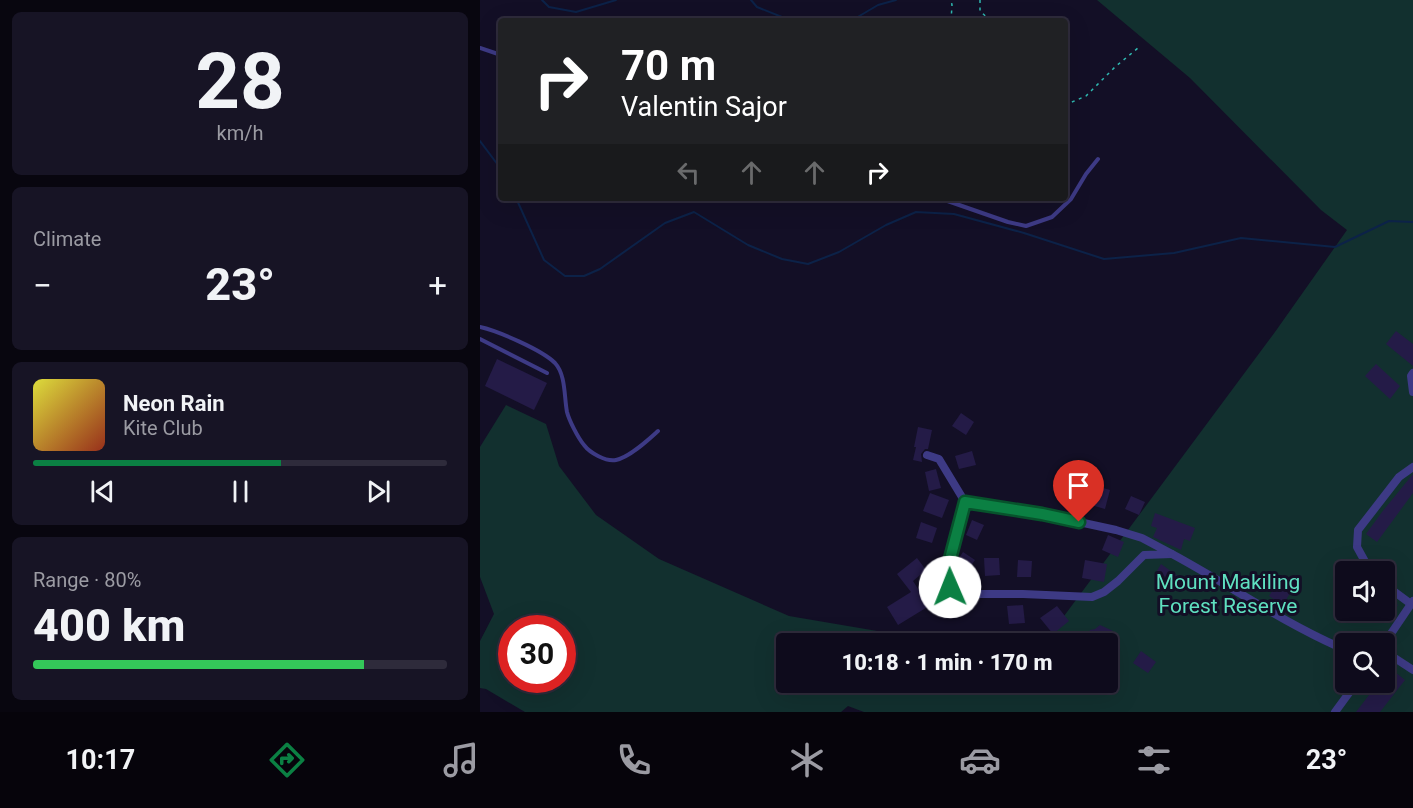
<!DOCTYPE html>
<meta charset="utf-8">
<style>
:root{--surface:#0e0b1c;--page:#171425;--text:#f1f3f6;--muted:#9b9ba3;--line:#2e2b3b;--accent:#0b8043}
body{margin:0;font-family:Roboto,sans-serif;background:var(--page);color:var(--text);height:100vh;display:flex;flex-direction:column;font-size:22px;white-space:nowrap}
*{box-sizing:border-box;margin:0}
p{font-size:20px;color:var(--muted)}
.icon{flex:none;width:33px;height:33px;fill:none;stroke:currentColor;stroke-width:2;stroke-linecap:round;stroke-linejoin:round}
.map{position:relative;flex:1;overflow:hidden}
.drawer{display:flex;flex-direction:column;gap:12px;padding:12px;background:#08060f;width:480px}
.drawer>*{flex:none}
.banner{position:absolute;left:18px;top:18px;width:570px;height:183px;border-radius:6px;box-shadow:0 6px 24px #0002,0 0 0 2px var(--line);background:#202124;color:#fff;overflow:hidden}
.controls{position:absolute;left:855px;top:561px;display:grid;gap:12px}
.controls a{display:grid;place-items:center;width:60px;height:60px;border-radius:6px;background:var(--surface);box-shadow:0 6px 24px #0002,0 0 0 2px var(--line);font-size:30px}
.speed{position:absolute;left:18px;top:615px;display:flex;gap:12px;font-size:30px;font-weight:700;text-align:center}
.speed>*{display:grid;place-content:center;width:78px;height:78px;border-radius:50%;background:var(--surface);box-shadow:0 6px 24px #0002,0 0 0 2px var(--line);line-height:1}
.speed .limit{border:9px solid #d22;background:#fff;color:#111}
.pin{position:absolute;display:grid;place-items:center;width:51px;height:51px;color:#fff;margin:-62px -26px;border-radius:50% 50% 50% 0;rotate:-45deg;box-shadow:0 0 6px #0007}
.pin .icon{rotate:45deg}
.me{position:absolute;width:66px;margin:-33px;rotate:359deg;stroke-linejoin:round;filter:drop-shadow(0 0 4px #0008)}
.turn{display:flex;align-items:center;gap:21px;height:126px;padding:0 24px;font-size:27px}
.turn .icon{width:78px;height:78px;stroke-width:2.5}
.turn b{display:block;font-size:42px;line-height:51px}
.lanes{display:flex;align-items:center;height:57px;padding:0 24px;background:#0003;justify-content:center;gap:30px;direction:ltr}
.lanes .off{opacity:.35}
.big{font-size:45px;font-weight:800;line-height:1.1}
.drawer .card{flex:1;display:flex;flex-direction:column;justify-content:center;gap:9px;min-width:0;padding:0 21px;border-radius:9px;background:var(--page)}
.drawer .dial{align-items:center;gap:0}
.dial b{font-size:78px;line-height:1}
.song{display:flex;align-items:center;gap:18px}
.cover{width:72px;height:72px;border-radius:9px;background:linear-gradient(135deg,hsl(60 70% 55%),hsl(10 70% 35%))}
.played{height:6px;border-radius:3px;background:linear-gradient(90deg,var(--accent) 60%,var(--line) 60%)}
.keys{display:flex;justify-content:space-around;direction:ltr}
.heat{display:flex;justify-content:space-between;align-items:center;font-size:33px;direction:ltr}
.charge{height:9px;border-radius:4px;background:linear-gradient(90deg,#34c759 80%,var(--line) 0)}
.trip{position:absolute;left:296px;top:633px;width:342px;height:60px;border-radius:6px;background:var(--surface);box-shadow:0 6px 24px #0002,0 0 0 2px var(--line);font-weight:800;line-height:60px;text-align:center}
.menu{display:flex;height:96px;justify-content:space-around;align-items:center;background:#06040b;color:var(--muted)}
.menu .icon{width:42px;height:42px}
.menu .active{color:var(--accent)}
.menu b{font-size:27px;color:var(--text)}
main{display:flex;flex:1;min-height:0}
.map>svg:first-child{display:block}
.green{fill:#12302f;fill-rule:evenodd}
.lines{fill:none;stroke-linecap:round;stroke-linejoin:round}
.stream{stroke:#0c2248;stroke-width:2}
.building{fill:#241b47}
.path{stroke:#2fb8b0;stroke-width:1.5;stroke-dasharray:3 4.5;stroke-linecap:butt}
.lane{stroke:#3d3a85;stroke-width:4}
.street{stroke:#3d3a85;stroke-width:8}
.route-casing{stroke:#07532c;stroke-width:15}
.route{stroke:#0b8043;stroke-width:10}
.labels{text-anchor:middle;dominant-baseline:central;stroke-width:6;stroke-linejoin:round;paint-order:stroke}
.park-label{font-size:21px;fill:#5fe0c0;stroke:#130f26}
</style>
<main>
<section class="drawer">
<div class="card dial"><b>28</b><p>km/h</p></div>
<div class="card"><p>Climate</p>
<div class="heat"><a>−</a><b class="big">23°</b><a>+</a></div>
</div>
<div class="card">
<div class="song"><i class="cover"></i><div><b>Neon Rain</b><p>Kite Club</p></div></div>
<div class="played"></div>
<div class="keys"><svg class="icon" aria-label="previous" viewBox="0 0 24 24"><path d="M18 5L8 12l10 7zM5 5v14"/></svg><svg class="icon" aria-label="pause" viewBox="0 0 24 24"><path d="M8 5v14M16 5v14"/></svg><svg class="icon" aria-label="next" viewBox="0 0 24 24"><path d="M6 5l10 7-10 7zM19 5v14"/></svg></div>
</div>
<div class="card"><p>Range · 80%</p><b class="big">400 km</b><div class="charge"></div></div>
</section>
<div class="map">
<svg width="933" height="712" viewBox="0 0 933 712">
<rect width="100%" height="100%" fill="#130f26"/>
<path class="green" d="M617,0H933V712H384L368,706L361,712H45L6,689L0,688V641L14,614L0,577V447L26,405L66,424L79,466L116,515L179,559L309,616L403,632L431,643L306,644V682H627V644L521,643L555,640L564,643L795,332L867,230L841,210L710,78ZM866,572H904V610H866ZM32,628H82V680H32ZM866,644H904V682H866Z"/>
<g class="lines">
<g class="stream">
<path d="M62,0L69,7L96,12L136,0"/>
<path d="M271,0L277,7L312,21"/>
<path d="M375,21L376,18L398,5L416,0"/>
<path d="M0,141L21,169"/>
<path d="M36,198L64,260L85,276H104L120,269L185,223L214,212L268,245L302,259L328,264L359,252L406,225L436,212L474,214L544,233L624,259L694,253L761,238L855,247L909,221L933,222"/>
</g>
</g>
<g class="building">
<path d="M916,331L933,344V366L906,344Z"/>
<path d="M17,359L67,383L54,410L5,386Z"/>
<path d="M896,364L920,386L910,399L885,376Z"/>
<path d="M481,413L494,422L486,435L472,426Z"/>
<path d="M438,427L452,430L448,449H445L441,454L442,462L433,460L436,447H434Z"/>
<path d="M492,451L496,465L479,469L475,456Z"/>
<path d="M456,469L461,488L449,491L445,472Z"/>
<path d="M933,474V493L897,542L886,534L902,512Z"/>
<path d="M610,484L630,490L625,509L604,503Z"/>
<path d="M450,493L469,500L462,518L443,511Z"/>
<path d="M651,496L665,502L659,515L645,509Z"/>
<path d="M675,513L715,528L710,541L704,539L701,550L673,537L677,528L671,526Z"/>
<path d="M492,520L504,525L497,540L486,535Z"/>
<path d="M441,522L457,528L452,543L436,538Z"/>
<path d="M628,535L644,542L638,557L622,550Z"/>
<path d="M483,552L495,560L483,577L473,570L475,564Z"/>
<path d="M437,558L446,570L433,581L449,606L418,625L407,607L431,592L417,574Z"/>
<path d="M504,558H519L520,575L505,576Z"/>
<path d="M538,560L552,561L551,577H537Z"/>
<path d="M605,560L627,564L624,582L602,578Z"/>
<path d="M681,564L702,579L698,586L677,571Z"/>
<path d="M799,580L813,588L803,605L789,596Z"/>
<path d="M909,598L918,605L907,620L895,610H904V605Z"/>
<path d="M543,605L545,623L529,624L527,606Z"/>
<path d="M577,606L589,621L573,634L560,618Z"/>
<path d="M620,625L633,631L627,644L607,635L610,630L615,629Z"/>
<path d="M661,651L676,662L668,673L653,663Z"/>
<path d="M910,668L925,680L900,712H876L899,682H904V675Z"/>
</g>
<g class="lines">
<g class="path">
<path d="M500,0V11L511,21"/>
<path d="M471,21L472,5L471,0"/>
<path d="M585,105L606,96L635,67L658,48"/>
</g>
<g class="lane">
<path d="M0,48L21,55"/>
<path d="M459,198L528,222L546,226L572,217L591,199L606,174L618,159"/>
<path d="M0,327C18,331 62,350 75,363C86,375 84,397 87,412C89,420 98,438 104,445C110,453 126,462 136,460C150,457 168,440 178,431"/>
<path d="M0,339L67,373"/>
</g>
<g class="street">
<path d="M933,373L931,376L933,392"/>
<path d="M447,455L459,459L485,502"/>
<path d="M485,502L562,514L636,530L662,538L692,554L664,555L638,581L624,592L612,597L543,594H486L477,592L470,587L465,578Z"/>
<path d="M692,554C748,584 800,621 859,647"/>
<path d="M893,572L888,567L877,547L878,530L919,477L933,467"/>
<path d="M904,584L931,604"/>
<path d="M904,644L933,601"/>
<path d="M904,651L933,670"/>
<path d="M866,668L858,655L859,647C867,641 876,640 886,644"/>
<path d="M855,712L877,682"/>
</g>
</g>
<g class="lines">
<g class="route-casing">
<path id="route" d="M470,587L465,578L485,502L562,514L599,522"/>
</g>
<use href="#route" class="route"/>
</g>
<g class="labels">
<g class="park-label">
<text x="748" y="582">Mount Makiling<tspan x="748" dy="24">Forest Reserve</tspan></text>
</g>
</g>
</svg>
<div class="controls">
<a><svg class="icon" aria-label="sound" viewBox="0 0 24 24"><path d="M4 9h4l5-4v14l-5-4H4zM17 9q2 3 0 6"/></svg></a>
<a><svg class="icon" aria-label="search" viewBox="0 0 24 24"><circle cx="10" cy="10" r="6"/><path d="M15 15l6 6"/></svg></a>
</div>
<div class="speed"><div class="limit">30</div></div>
<div class="pin" style="left:599px;top:522px;background:#d93025"><svg class="icon" aria-label="arrive" viewBox="0 0 24 24"><path d="M6 21V4h12l-3 4 3 4H6"/></svg></div>
<svg class="me" style="left:470px;top:587px" viewBox="-20 -20 40 40"><circle r="19" fill="#fff"/><path d="M0-13L10 11 0 6-10 11z" fill="#0b8043"/></svg>
<div class="trip">10:18 · 1 min · 170 m</div>
<div class="banner">
<div class="turn"><svg class="icon" aria-label="right" viewBox="0 0 24 24"><path d="M7 20v-9h11M14 6l5 5-5 5"/></svg><div><b>70 m</b>Valentin Sajor</div></div>
<div class="lanes"><svg class="icon off" aria-label="left" viewBox="0 0 24 24"><path d="M17 20v-9H6M10 6l-5 5 5 5"/></svg><svg class="icon off" aria-label="ahead" viewBox="0 0 24 24"><path d="M12 20V5M6 11l6-6 6 6"/></svg><svg class="icon off" aria-label="ahead" viewBox="0 0 24 24"><path d="M12 20V5M6 11l6-6 6 6"/></svg><svg class="icon" aria-label="right" viewBox="0 0 24 24"><path d="M7 20v-9h11M14 6l5 5-5 5"/></svg></div>
</div>
</div>
</main>
<nav class="menu">
<b>10:17</b>
<svg class="icon active" aria-label="directions" viewBox="0 0 24 24"><path d="M12 3l9 9-9 9-9-9zM9 14v-3h6M13 9l2 2-2 2"/></svg>
<svg class="icon" aria-label="music" viewBox="0 0 24 24"><path d="M9 18V5l10-2v13"/><circle cx="6" cy="18" r="3"/><circle cx="16" cy="16" r="3"/></svg>
<svg class="icon" aria-label="phone" viewBox="0 0 24 24"><path d="M5 4h4l2 5-3 2q2 4 5 5l2-3 5 2v4C11 20 4 13 5 4z"/></svg>
<svg class="icon" aria-label="climate" viewBox="0 0 24 24"><path d="M12 3v18M4 7l16 10M4 17L20 7"/></svg>
<svg class="icon" aria-label="car" viewBox="0 0 24 24"><path d="M5 17H2v-5l4-1 3-4h7l3 4 3 1v5h-3M9 17h6M6 11h13"/><circle cx="7" cy="17" r="2"/><circle cx="17" cy="17" r="2"/></svg>
<svg class="icon" aria-label="filters" viewBox="0 0 24 24"><path d="M4 7h16M4 17h16"/><circle cx="9" cy="7" r="2"/><circle cx="15" cy="17" r="2"/></svg>
<b>23°</b>
</nav>
